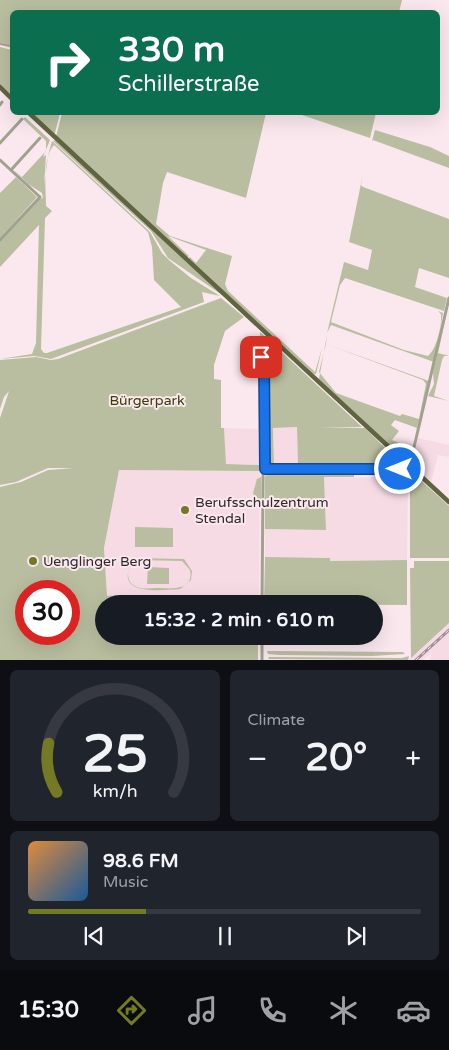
<!DOCTYPE html>
<meta charset="utf-8">
<style>
:root{--surface:#171b24;--page:#20242c;--text:#f1f3f6;--muted:#9ea1a6;--line:#363941;--accent:#737a23}
body{margin:0;font-family:"Varela Round",sans-serif;background:var(--page);color:var(--text);height:100vh;display:flex;flex-direction:column;font-size:19px;white-space:nowrap}
*{box-sizing:border-box;margin:0}
p{font-size:16px;color:var(--muted)}
.icon{flex:none;width:28px;height:28px;fill:none;stroke:currentColor;stroke-width:2;stroke-linecap:round;stroke-linejoin:round}
.map{position:relative;height:660px;overflow:hidden}
.drawer{display:flex;flex-direction:column;gap:10px;padding:10px;background:#0d0f14;flex:1}
.drawer>*{flex:none}
.guide{position:absolute;left:10px;top:10px;width:430px;height:105px;border-radius:8px;box-shadow:0 5px 20px #0002;background:#0b6e4f;color:#fff;overflow:hidden}
.speed{position:absolute;left:15px;top:580px;display:flex;gap:10px;font-size:25px;font-weight:700;text-align:center}
.speed>*{display:grid;place-content:center;width:65px;height:65px;border-radius:50%;background:var(--surface);box-shadow:0 5px 20px #0002;line-height:1}
.speed .limit{border:8px solid #d22;background:#fff;color:#111}
.pin{position:absolute;display:grid;place-items:center;width:42px;height:42px;color:#fff;margin:-21px;border-radius:10px;box-shadow:0 2px 8px #0006}
.me{position:absolute;width:55px;margin:-28px;rotate:270deg;stroke-linejoin:round;filter:drop-shadow(0 0 4px #0008)}
.turn{display:flex;align-items:center;gap:18px;height:105px;padding:0 25px;font-size:22px}
.turn .icon{width:65px;height:65px;stroke-width:2.5}
.turn b{display:block;font-size:35px;line-height:42px}
.big{font-size:38px;font-weight:800;line-height:1.1}
.drawer .card{flex:1;display:flex;flex-direction:column;justify-content:center;gap:8px;min-width:0;padding:0 18px;border-radius:8px;background:var(--page)}
.drawer .dial{align-items:center;gap:0}
.dial svg{height:130px;overflow:visible;fill:none;stroke:var(--line);stroke-width:7;stroke-linecap:round;text-anchor:middle}
.dial text{fill:var(--text);stroke:none}
.song{display:flex;align-items:center;gap:15px}
.cover{width:60px;height:60px;border-radius:8px;background:linear-gradient(135deg,hsl(30 70% 55%),hsl(210 70% 35%))}
.played{height:5px;border-radius:2px;background:linear-gradient(90deg,var(--accent) 30%,var(--line) 30%)}
.keys{display:flex;justify-content:space-around;direction:ltr}
.heat{display:flex;justify-content:space-between;align-items:center;font-size:28px;direction:ltr}
.drawer .tiles{flex:1;display:grid;gap:10px;grid-template-columns:1fr 1fr}
.card:last-child{grid-column:span 2}
.trip{position:absolute;left:95px;top:595px;width:288px;height:50px;border-radius:25px;background:var(--surface);box-shadow:0 5px 20px #0002;font-weight:800;line-height:50px;text-align:center}
.dock{display:flex;height:80px;justify-content:space-around;align-items:center;background:#090b0e;color:var(--muted)}
.dock .icon{width:35px;height:35px}
.dock .selected{color:var(--accent)}
.dock b{font-size:22px;color:var(--text)}
.map>svg:first-child{display:block}
.built{fill:#f6dbe5}
.green{fill:#b9bea0;fill-rule:evenodd}
.lines{fill:none;stroke-linecap:round;stroke-linejoin:round}
.stream{stroke:#b7879a;stroke-width:1}
.minor{stroke:#a0a28e;stroke-width:3}
.major{stroke:#606440;stroke-width:4.5}
.rail-casing{stroke:#9c8f94;stroke-width:3}
.rail{stroke:#fbe8ef;stroke-width:1;stroke-dasharray:4;stroke-linecap:butt}
.route-casing{stroke:#114b97;stroke-width:12}
.route{stroke:#1a73e8;stroke-width:9}
.poi-dot{fill:#737a23;stroke:#fbe8ef;stroke-width:2}
.labels{text-anchor:middle;dominant-baseline:central;stroke-width:4;stroke-linejoin:round;paint-order:stroke}
.park-label{font-size:14px;fill:#3a3e04;stroke:#fbe8ef}
.poi-label{font-size:14px;fill:#30292c;stroke:#fbe8ef;text-anchor:start}
</style>
<div class="map">
<svg width="449" height="660" viewBox="0 0 449 660">
<rect width="100%" height="100%" fill="#fbe8ef"/>
<g class="built">
<path d="M297,427L298,467H274L273,428Z"/>
<path d="M224,428L258,429L259,465L226,464Z"/>
<path d="M418,438L449,445V457L438,455L431,482L415,466L414,457Z"/>
<path d="M119,470L260,471L259,603L122,602L107,596L104,548Z"/>
<path d="M324,477L384,478L386,480L387,478H396L408,480L407,560L330,561L329,558L265,557V529L326,530Z"/>
<path d="M449,623V660H429L432,653L423,660H408Z"/>
</g>
<g class="green">
<path d="M0,0H402L399,12H12V48L0,45Z"/>
<path d="M0,47L12,50V96L0,85Z"/>
<path d="M30,113H60L55,133L54,134Z"/>
<path d="M62,113H266L246,198L167,172L163,183L156,224L170,236L232,256L225,284L228,291L315,372L322,348L316,374H314L188,259L190,257L196,263L206,250L168,236L189,256L187,258L56,137Z"/>
<path d="M296,113H376L370,138Z"/>
<path d="M25,117L50,140L43,157L46,155L44,185L48,156L52,141L150,232L162,253L170,261L191,278L220,296L202,292L204,302L51,359L34,356L0,359L32,354L36,343L39,225L0,267V241L39,199L43,198L42,193L28,184L14,170L22,177L46,151V141L23,119ZM54,145L148,232L152,247L154,280L181,307L47,353H44L41,349L45,218L52,211L46,206C46,189 42,158 54,145Z"/>
<path d="M375,130L430,147L449,156V168L373,140L372,141Z"/>
<path d="M55,140L222,294V295L168,258L151,231L53,141Z"/>
<path d="M363,174L361,185L363,187L449,219V278L419,268L415,287L447,298L444,311L345,278L340,285L331,322L404,350L428,356C437,349 442,324 441,314L438,311L443,313L434,362L331,325L327,333L344,262L368,270L372,250L349,242Z"/>
<path d="M16,177L37,197L0,238V193Z"/>
<path d="M221,298L244,317L225,331L214,365V379L221,380V428H224L226,464L259,465L260,471L119,470L104,548L107,596L121,595L122,602L259,604H104V636H258V660H0V487L21,482L48,470L74,468H48L16,482L0,485V418L9,391L4,397L0,409V360L36,357L51,360L58,359ZM26,591H69V634H26Z"/>
<path d="M447,311L438,353L449,356H444L442,360L434,396L449,401L428,396L434,384L433,372Z"/>
<path d="M260,332L362,427L319,428H365L397,460L398,467H298L297,427L273,428L274,467L266,465L265,361L260,355Z"/>
<path d="M327,335L326,344L429,381L417,428L395,420L391,425L399,431L392,440L406,446H400L398,449L407,455L411,453V457L405,458L396,451L319,379ZM326,344L423,380L426,384L419,419L402,414L400,416L336,393L319,372Z"/>
<path d="M267,473L354,474V477H324L326,530L265,529V477Z"/>
<path d="M410,474L415,475L449,506V558H410Z"/>
<path d="M261,477V504L257,506L253,493L257,479Z"/>
<path d="M135,527L173,528V547H135Z"/>
<path d="M265,557L330,558V561L407,560V605L264,604Z"/>
<path d="M135,558L184,559L192,571L191,580L180,589C155,591 110,595 135,558ZM139,560L182,561L190,570C194,590 173,589 159,588C151,588 141,590 135,586C129,583 128,578 128,572L132,563Z"/>
<path d="M414,561H449V623L411,658L410,568H414Z"/>
<path d="M148,567L169,568V584H147Z"/>
<path d="M267,651L403,652L405,654L372,656L279,655L268,654Z"/>
<path d="M409,656L408,660L268,659L269,657L402,658Z"/>
</g>
<g class="lines">
<path class="stream" d="M0,44L12,46"/>
<g class="minor">
<path d="M0,105L2,102"/>
<path d="M0,143L22,119"/>
<path d="M0,160L40,197L0,240"/>
<path d="M11,170L40,138"/>
<path d="M252,356L261,357L264,363L262,604"/>
<path d="M411,460L449,298"/>
<path d="M265,469L394,470L404,467"/>
<path d="M262,660V636"/>
</g>
<g class="major">
<path d="M0,87L12,99"/>
<path d="M28,112L404,461"/>
<circle cx="407" cy="464" r="5"/>
<path d="M411,467L449,502"/>
</g>
<g class="rail-casing">
<path id="rail" d="M416,660L449,630"/>
</g>
<use href="#rail" class="rail"/>
</g>
<g class="lines">
<g class="route-casing">
<path id="route" d="M261,357L264,363L265,469H400"/>
</g>
<use href="#route" class="route"/>
</g>
<g class="poi-dot">
<circle cx="185" cy="510" r="5"/>
<circle cx="33" cy="561" r="5"/>
</g>
<g class="labels">
<g class="park-label">
<text x="147" y="400">Bürgerpark</text>
</g>
<g class="poi-label">
<text x="195" y="502">Berufsschulzentrum<tspan x="195" dy="16">Stendal</tspan></text>
<text x="43" y="561">Uenglinger Berg</text>
</g>
</g>
</svg>
<div class="speed"><div class="limit">30</div></div>
<div class="pin" style="left:261px;top:357px;background:#d93025"><svg class="icon" aria-label="arrive" viewBox="0 0 24 24"><path d="M6 21V4h12l-3 4 3 4H6"/></svg></div>
<svg class="me" style="left:400px;top:469px" viewBox="-20 -20 40 40"><circle r="17" fill="#1a73e8" stroke="#fff" stroke-width="3"/><path d="M0-11L8 9 0 5-8 9z" fill="#fff"/></svg>
<div class="trip">15:32 · 2 min · 610 m</div>
<div class="guide">
<div class="turn"><svg class="icon" aria-label="right" viewBox="0 0 24 24"><path d="M7 20v-9h11M14 6l5 5-5 5"/></svg><div><b>330 m</b>Schillerstraße</div></div>
</div>
</div>
<section class="drawer">
<div class="tiles">
<div class="card dial"><svg viewBox="0 0 100 80">
<path d="M14 69A42 42 0 1 1 86 69"/>
<path d="M14 69A42 42 0 0 1 9 39" stroke="#737a23"/>
<text x="50" y="56" font-size="32" font-weight="700">25</text>
<text x="50" y="72" font-size="11">km/h</text>
</svg></div>
<div class="card"><p>Climate</p>
<div class="heat"><a>−</a><b class="big">20°</b><a>+</a></div>
</div>
<div class="card">
<div class="song"><i class="cover"></i><div><b>98.6 FM</b><p>Music</p></div></div>
<div class="played"></div>
<div class="keys"><svg class="icon" aria-label="previous" viewBox="0 0 24 24"><path d="M18 5L8 12l10 7zM5 5v14"/></svg><svg class="icon" aria-label="pause" viewBox="0 0 24 24"><path d="M8 5v14M16 5v14"/></svg><svg class="icon" aria-label="next" viewBox="0 0 24 24"><path d="M6 5l10 7-10 7zM19 5v14"/></svg></div>
</div>
</div>
</section>
<nav class="dock">
<b>15:30</b>
<svg class="icon selected" aria-label="directions" viewBox="0 0 24 24"><path d="M12 3l9 9-9 9-9-9zM9 14v-3h6M13 9l2 2-2 2"/></svg>
<svg class="icon" aria-label="music" viewBox="0 0 24 24"><path d="M9 18V5l10-2v13"/><circle cx="6" cy="18" r="3"/><circle cx="16" cy="16" r="3"/></svg>
<svg class="icon" aria-label="phone" viewBox="0 0 24 24"><path d="M5 4h4l2 5-3 2q2 4 5 5l2-3 5 2v4C11 20 4 13 5 4z"/></svg>
<svg class="icon" aria-label="climate" viewBox="0 0 24 24"><path d="M12 3v18M4 7l16 10M4 17L20 7"/></svg>
<svg class="icon" aria-label="car" viewBox="0 0 24 24"><path d="M5 17H2v-5l4-1 3-4h7l3 4 3 1v5h-3M9 17h6M6 11h13"/><circle cx="7" cy="17" r="2"/><circle cx="17" cy="17" r="2"/></svg>
</nav>
